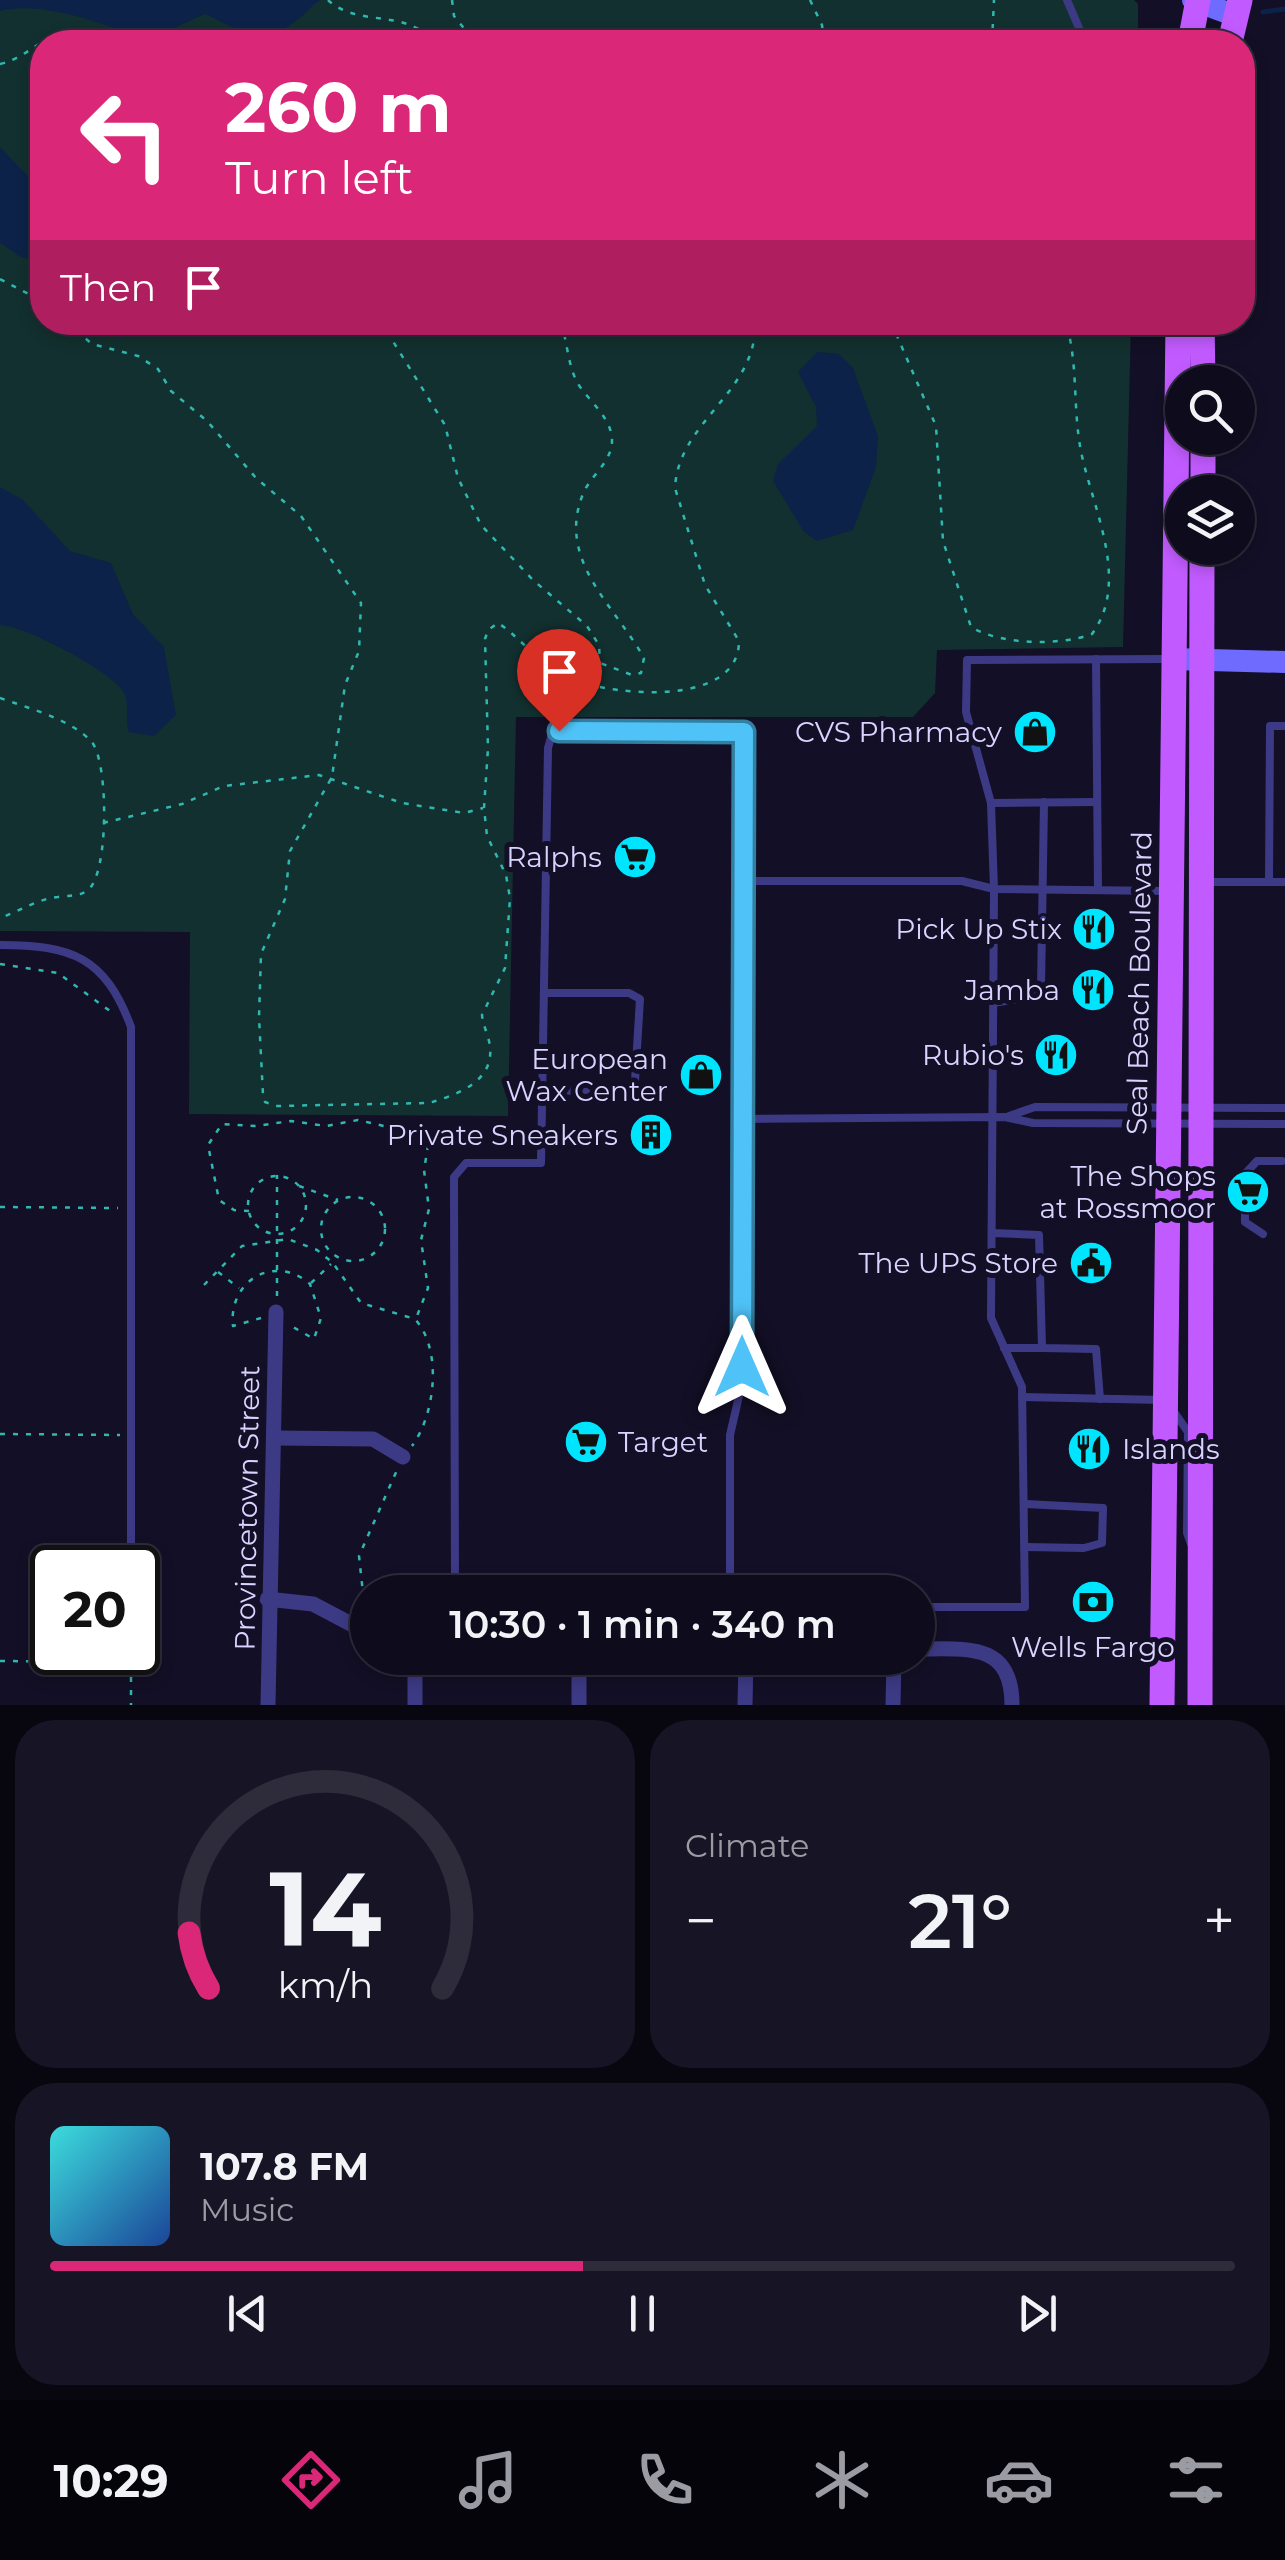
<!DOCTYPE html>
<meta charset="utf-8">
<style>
:root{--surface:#0e0b1c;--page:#171425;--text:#f1f3f6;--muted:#9b9ba3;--line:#2e2b3b;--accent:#db2777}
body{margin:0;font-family:Montserrat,sans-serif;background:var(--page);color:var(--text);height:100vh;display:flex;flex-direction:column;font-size:38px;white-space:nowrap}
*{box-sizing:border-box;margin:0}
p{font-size:32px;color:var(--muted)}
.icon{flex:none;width:55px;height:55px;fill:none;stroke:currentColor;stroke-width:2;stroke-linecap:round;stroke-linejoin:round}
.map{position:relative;height:1705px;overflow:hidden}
.panel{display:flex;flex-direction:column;gap:15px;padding:15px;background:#08060f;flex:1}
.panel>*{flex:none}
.guide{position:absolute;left:30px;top:30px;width:1225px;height:305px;border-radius:40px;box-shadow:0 5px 15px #0003,0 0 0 2px var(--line);background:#db2777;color:#fff;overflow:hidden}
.controls{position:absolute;left:1165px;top:365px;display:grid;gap:20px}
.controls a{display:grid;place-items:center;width:90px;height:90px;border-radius:50%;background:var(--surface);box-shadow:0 5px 15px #0003,0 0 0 2px var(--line);font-size:50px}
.speed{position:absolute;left:30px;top:1545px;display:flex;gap:20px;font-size:50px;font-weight:700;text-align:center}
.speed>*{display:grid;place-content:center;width:130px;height:130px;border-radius:50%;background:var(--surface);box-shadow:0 5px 15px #0003,0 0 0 2px var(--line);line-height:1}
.speed .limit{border:5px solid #111;border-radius:15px;background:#fff;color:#111}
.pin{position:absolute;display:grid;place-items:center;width:85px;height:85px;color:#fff;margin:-102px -42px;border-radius:50% 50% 50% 0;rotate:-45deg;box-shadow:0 0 10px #0007}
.pin .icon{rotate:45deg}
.me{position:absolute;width:110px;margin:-55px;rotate:0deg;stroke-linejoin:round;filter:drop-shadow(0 0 8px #0008)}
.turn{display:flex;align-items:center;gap:35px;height:210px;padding:0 30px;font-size:45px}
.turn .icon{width:130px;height:130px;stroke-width:2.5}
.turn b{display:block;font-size:70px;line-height:85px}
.then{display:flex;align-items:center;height:95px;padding:0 30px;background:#0003;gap:20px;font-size:38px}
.big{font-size:75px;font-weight:600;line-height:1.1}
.panel .card{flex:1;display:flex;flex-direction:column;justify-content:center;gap:15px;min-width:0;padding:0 35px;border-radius:40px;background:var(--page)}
.panel .dial{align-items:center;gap:0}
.dial svg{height:260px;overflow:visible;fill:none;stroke:var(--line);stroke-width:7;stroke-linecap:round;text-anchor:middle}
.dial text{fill:var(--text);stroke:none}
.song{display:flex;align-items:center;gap:30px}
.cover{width:120px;height:120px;border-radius:15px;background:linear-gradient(135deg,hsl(180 70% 55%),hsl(220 70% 35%))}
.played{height:10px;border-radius:5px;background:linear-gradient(90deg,var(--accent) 45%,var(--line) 45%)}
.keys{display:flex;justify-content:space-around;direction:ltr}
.heat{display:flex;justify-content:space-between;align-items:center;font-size:55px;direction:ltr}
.panel .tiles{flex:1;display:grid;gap:15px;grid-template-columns:1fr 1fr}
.card:last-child{grid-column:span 2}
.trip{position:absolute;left:350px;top:1575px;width:585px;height:100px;border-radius:50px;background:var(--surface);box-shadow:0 5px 15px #0003,0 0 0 2px var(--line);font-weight:600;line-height:100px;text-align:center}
.dock{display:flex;height:160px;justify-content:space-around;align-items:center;background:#06040b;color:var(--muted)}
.dock .icon{width:70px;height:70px}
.dock .on{color:var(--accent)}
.dock b{font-size:45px;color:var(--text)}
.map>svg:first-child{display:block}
.green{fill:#12302f}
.water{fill:#0c2248}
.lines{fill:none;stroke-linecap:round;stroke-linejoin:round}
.stream{stroke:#0c2248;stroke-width:5}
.path{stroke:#2fb8b0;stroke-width:2.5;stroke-dasharray:5 8;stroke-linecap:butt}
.lane{stroke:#3d3a85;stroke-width:8}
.street{stroke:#3d3a85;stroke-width:15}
.secondary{stroke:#6f6bff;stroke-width:22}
.primary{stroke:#c25bff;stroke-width:25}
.route-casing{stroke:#337fa1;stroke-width:25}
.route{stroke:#4fc3f7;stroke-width:18}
.labels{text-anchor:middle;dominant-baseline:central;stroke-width:10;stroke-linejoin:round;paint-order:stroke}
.poi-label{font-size:28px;fill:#d9d4ff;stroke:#130f26;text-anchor:end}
.street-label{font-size:28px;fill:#d9d4ff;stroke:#130f26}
</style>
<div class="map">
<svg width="1285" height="1705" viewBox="0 0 1285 1705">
<rect width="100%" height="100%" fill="#130f26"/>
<path class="green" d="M0,0H1134L1138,4V42H42V322L1131,323L1123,647L937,650L935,693L913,717H516L508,1116L189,1114L190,932L0,931Z"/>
<g class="water">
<path d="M0,0H320C310,6 305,15 296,21C263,46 236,29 205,14L146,41C108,24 41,0 0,11Z"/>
<path d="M0,147L42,191V262L21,257L0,243Z"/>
<path d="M817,352L839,354L853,368L878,436L876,467L853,530L817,541L804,532L773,481L778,464L817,426L816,407L798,372Z"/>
<path d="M0,487L23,500L70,551L111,563L133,614L164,647L176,715L154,736L129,732C124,719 130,705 124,693C114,672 23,625 0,625Z"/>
</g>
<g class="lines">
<path class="stream" d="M1263,12L1285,9"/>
<g class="path">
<path d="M328,0C357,28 409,8 432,42"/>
<path d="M452,0L454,16L475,42"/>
<path d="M810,0L822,25L824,42"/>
<path d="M992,42L994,0"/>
<path d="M0,64C37,55 41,26 85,42"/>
<path d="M0,279L42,301"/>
<path d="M66,322L92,344L138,356L158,369L171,391L207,421L256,478L301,516L361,603L359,651L345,685L332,777L290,851L285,899L261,954L259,1017L263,1095L265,1102L275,1106L429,1103C456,1095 494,1082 490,1047C489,1036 483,1026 482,1015L505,968L510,898L506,875L487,836L484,808L488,748L485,639L488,630L498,623C529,642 566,704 600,663L599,645L587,626L533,580L481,525L458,478L445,425L381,322"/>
<path d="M561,322C567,341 568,365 577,382C588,401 612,417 612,441C612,462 590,476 583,494C556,560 615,606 644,658L641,673L632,675L600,663"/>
<path d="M891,322L936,426L943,541L971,627C1001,645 1059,646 1092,634C1132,579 1090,504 1080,446C1073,404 1078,364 1066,322"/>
<path d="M575,680C616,696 739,707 739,641L705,585L675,488C678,421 758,392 755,322"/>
<path d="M0,698C28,708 70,719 91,741C109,760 109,874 88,890C79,897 69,895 58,897C37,899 20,911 0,918"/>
<path d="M103,823L182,804L224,786L319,775L402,803L464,813L483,808"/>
<path d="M0,964L58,973L110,1011"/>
<circle cx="277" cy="1205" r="29"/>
<path d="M299,1186L338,1200"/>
<circle cx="353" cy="1229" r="32"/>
<path d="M0,1207L118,1208"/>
<path d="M249,1211L234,1210L219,1200L208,1145L222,1124L256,1126L291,1121L326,1126L358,1120L388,1127L423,1128L430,1134L424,1170L429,1209L421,1240L428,1288L417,1316"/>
<path d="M218,1272L239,1288"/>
<path d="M311,1283L331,1264"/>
<path d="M204,1285L242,1246L288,1239L317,1250L333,1263L361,1303L415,1319C443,1350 435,1415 412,1446"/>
<path d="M277,1296V1175"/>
<path d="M261,1318L233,1326C228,1281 274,1253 310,1284L321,1318L314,1339L293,1327"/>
<path d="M0,1434L120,1435"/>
<path d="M365,1612L359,1556L397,1470"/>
<path d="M0,1661L118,1662"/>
<path d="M131,1677V1705"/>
</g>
<g class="lane">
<path d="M1067,0L1085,42"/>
<path d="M1096,659L1098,890"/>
<path d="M991,803L1097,802"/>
<path d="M744,881H962L994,889L1165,891"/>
<path d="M1204,882H1285"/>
<path d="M1269,882L1270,726H1285"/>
<path d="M0,945C72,945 105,957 131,1027V1568"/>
<path d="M993,1003L1037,996L1041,988L1044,802"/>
<path d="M542,1092L625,1088L635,1081L640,999L629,993H544"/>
<path d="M1009,1116L1035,1107L1285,1108"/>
<path d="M743,1119L1005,1117L1033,1123L1285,1124"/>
<path d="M992,1233L1039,1235L1042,1348L1096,1349L1100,1399"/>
<path d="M1263,1234L1245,1222V1174L1257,1161H1282"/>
<path d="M1004,1348H1042"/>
<path d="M1022,1397L1163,1400"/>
<path d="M1172,1409L1188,1432L1187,1533L1191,1544"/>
<path d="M1025,1547L1084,1548L1102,1543L1103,1508L1026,1504"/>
<path d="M455,1592L454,1177L466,1163H541L548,748L552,734L559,731L744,732L742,1383L730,1435V1592"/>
<path d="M918,1607H1025L1022,1387L991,1318L994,889L991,803L966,712L967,660L1168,659"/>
<path d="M131,1652V1662"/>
</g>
<g class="street">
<path d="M275,1438L373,1439L403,1457"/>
<path d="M267,1599L313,1604L368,1633"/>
<path d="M918,1649C967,1649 1012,1642 1012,1705"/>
<path d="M415,1658V1705"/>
<path d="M268,1705L276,1312"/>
<path d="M579,1705V1658"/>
<path d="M745,1705L746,1658"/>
<path d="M893,1705L894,1658"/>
</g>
<g class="secondary">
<path d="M1193,0L1236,16"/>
<path d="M1173,659L1285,662"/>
</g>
<g class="primary">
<path d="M1190,42L1198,0"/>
<path d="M1230,42L1240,0"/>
<path d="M1202,322L1203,382"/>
<path d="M1203,492V438"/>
<path d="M1162,1705L1178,322"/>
<path d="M1200,1705L1202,548"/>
</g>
</g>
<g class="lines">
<g class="route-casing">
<path id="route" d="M559,731L744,732L742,1367"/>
</g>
<use href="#route" class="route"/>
</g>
<defs>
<g id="shop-disc" transform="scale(2.25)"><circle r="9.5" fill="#00e5ff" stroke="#130f26"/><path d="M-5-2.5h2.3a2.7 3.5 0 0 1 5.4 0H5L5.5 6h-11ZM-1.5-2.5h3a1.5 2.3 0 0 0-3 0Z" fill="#111"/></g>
<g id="supermarket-disc" transform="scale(2.25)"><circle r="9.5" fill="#00e5ff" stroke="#130f26"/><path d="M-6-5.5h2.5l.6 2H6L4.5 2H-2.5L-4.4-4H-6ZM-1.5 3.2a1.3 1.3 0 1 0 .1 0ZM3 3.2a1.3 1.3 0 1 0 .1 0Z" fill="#111"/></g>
<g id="restaurant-disc" transform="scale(2.25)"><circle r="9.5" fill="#00e5ff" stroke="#130f26"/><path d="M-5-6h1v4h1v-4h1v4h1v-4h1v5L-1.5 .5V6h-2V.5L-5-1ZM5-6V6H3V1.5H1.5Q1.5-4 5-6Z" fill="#111"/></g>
<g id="building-disc" transform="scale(2.25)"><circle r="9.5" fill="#00e5ff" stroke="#130f26"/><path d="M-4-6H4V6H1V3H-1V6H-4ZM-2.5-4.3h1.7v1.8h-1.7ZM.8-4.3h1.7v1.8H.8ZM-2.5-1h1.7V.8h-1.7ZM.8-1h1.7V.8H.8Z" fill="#111"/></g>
<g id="civic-disc" transform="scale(2.25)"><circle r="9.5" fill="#00e5ff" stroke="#130f26"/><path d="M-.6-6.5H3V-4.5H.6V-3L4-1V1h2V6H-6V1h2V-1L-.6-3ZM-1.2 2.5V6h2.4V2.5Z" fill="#111"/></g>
<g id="bank-disc" transform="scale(2.25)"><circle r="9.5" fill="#00e5ff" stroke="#130f26"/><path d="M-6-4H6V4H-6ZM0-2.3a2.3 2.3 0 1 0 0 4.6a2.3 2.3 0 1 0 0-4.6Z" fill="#111"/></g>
</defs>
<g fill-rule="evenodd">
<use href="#shop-disc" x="1035" y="732"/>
<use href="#supermarket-disc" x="635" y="857"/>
<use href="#restaurant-disc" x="1094" y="929"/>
<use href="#restaurant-disc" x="1093" y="990"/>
<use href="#restaurant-disc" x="1056" y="1055"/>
<use href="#shop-disc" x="701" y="1075"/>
<use href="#building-disc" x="651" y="1135"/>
<use href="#supermarket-disc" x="1248" y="1192"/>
<use href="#civic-disc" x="1091" y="1263"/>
<use href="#supermarket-disc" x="586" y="1442"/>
<use href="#restaurant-disc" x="1089" y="1449"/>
<use href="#bank-disc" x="1093" y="1602"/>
</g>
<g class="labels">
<g class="poi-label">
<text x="1002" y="732">CVS Pharmacy</text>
<text x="602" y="857">Ralphs</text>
<text x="1062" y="929">Pick Up Stix</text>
<text x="1060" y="990">Jamba</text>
<text x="1024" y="1055">Rubio's</text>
<text x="668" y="1059">European<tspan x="668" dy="32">Wax Center</tspan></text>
<text x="618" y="1135">Private Sneakers</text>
<text x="1216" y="1176">The Shops<tspan x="1216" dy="32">at Rossmoor</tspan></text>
<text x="1058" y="1263">The UPS Store</text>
<text x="618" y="1442" text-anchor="start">Target</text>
<text x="1122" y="1449" text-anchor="start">Islands</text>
<text x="1093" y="1647" text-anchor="middle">Wells Fargo</text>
</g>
<g class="street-label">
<text transform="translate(1139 983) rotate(-89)">Seal Beach Boulevard</text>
<text transform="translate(247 1508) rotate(-89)">Provincetown Street</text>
</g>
</g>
</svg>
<div class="controls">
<a><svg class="icon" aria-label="search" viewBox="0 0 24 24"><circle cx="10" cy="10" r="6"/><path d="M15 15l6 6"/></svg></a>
<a><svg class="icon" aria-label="layers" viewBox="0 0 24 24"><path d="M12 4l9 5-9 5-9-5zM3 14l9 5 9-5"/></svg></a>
</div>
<div class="speed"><div class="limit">20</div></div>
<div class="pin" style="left:559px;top:731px;background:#d93025"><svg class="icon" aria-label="arrive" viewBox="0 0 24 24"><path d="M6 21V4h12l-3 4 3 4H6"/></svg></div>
<svg class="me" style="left:742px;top:1367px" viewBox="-20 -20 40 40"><path d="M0-17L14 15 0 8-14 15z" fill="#4fc3f7" stroke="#fff" stroke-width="4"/></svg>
<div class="trip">10:30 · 1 min · 340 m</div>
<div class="guide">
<div class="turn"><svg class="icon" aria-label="left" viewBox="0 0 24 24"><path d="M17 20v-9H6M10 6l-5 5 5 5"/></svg><div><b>260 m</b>Turn left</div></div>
<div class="then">Then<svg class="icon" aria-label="arrive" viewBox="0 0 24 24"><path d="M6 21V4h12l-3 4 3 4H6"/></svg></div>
</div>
</div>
<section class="panel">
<div class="tiles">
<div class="card dial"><svg viewBox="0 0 100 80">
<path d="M14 69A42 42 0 1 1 86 69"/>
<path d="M14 69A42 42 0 0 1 8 52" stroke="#db2777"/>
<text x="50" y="56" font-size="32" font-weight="700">14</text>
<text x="50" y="72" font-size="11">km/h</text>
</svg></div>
<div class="card"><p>Climate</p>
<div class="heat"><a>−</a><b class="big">21°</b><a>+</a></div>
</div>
<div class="card">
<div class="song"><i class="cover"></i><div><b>107.8 FM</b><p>Music</p></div></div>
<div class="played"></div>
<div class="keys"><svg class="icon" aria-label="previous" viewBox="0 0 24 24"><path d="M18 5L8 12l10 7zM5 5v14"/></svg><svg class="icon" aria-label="pause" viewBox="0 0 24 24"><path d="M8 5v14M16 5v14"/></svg><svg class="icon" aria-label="next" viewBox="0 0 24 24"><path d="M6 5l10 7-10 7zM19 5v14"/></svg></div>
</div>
</div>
</section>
<nav class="dock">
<b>10:29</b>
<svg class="icon on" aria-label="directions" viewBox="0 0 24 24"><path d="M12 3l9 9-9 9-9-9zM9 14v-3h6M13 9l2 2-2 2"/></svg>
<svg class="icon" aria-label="music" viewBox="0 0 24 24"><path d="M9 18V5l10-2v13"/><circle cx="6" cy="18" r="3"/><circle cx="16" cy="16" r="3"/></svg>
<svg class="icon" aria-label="phone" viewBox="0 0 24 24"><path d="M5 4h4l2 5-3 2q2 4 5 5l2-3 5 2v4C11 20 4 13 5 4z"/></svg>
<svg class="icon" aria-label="climate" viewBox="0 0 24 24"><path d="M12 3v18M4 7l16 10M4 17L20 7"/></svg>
<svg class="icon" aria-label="car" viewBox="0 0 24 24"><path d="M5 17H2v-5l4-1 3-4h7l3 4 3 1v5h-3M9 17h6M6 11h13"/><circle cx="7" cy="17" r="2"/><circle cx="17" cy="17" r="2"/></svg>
<svg class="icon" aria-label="filters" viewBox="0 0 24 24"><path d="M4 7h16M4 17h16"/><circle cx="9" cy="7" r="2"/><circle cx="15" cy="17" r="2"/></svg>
</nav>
